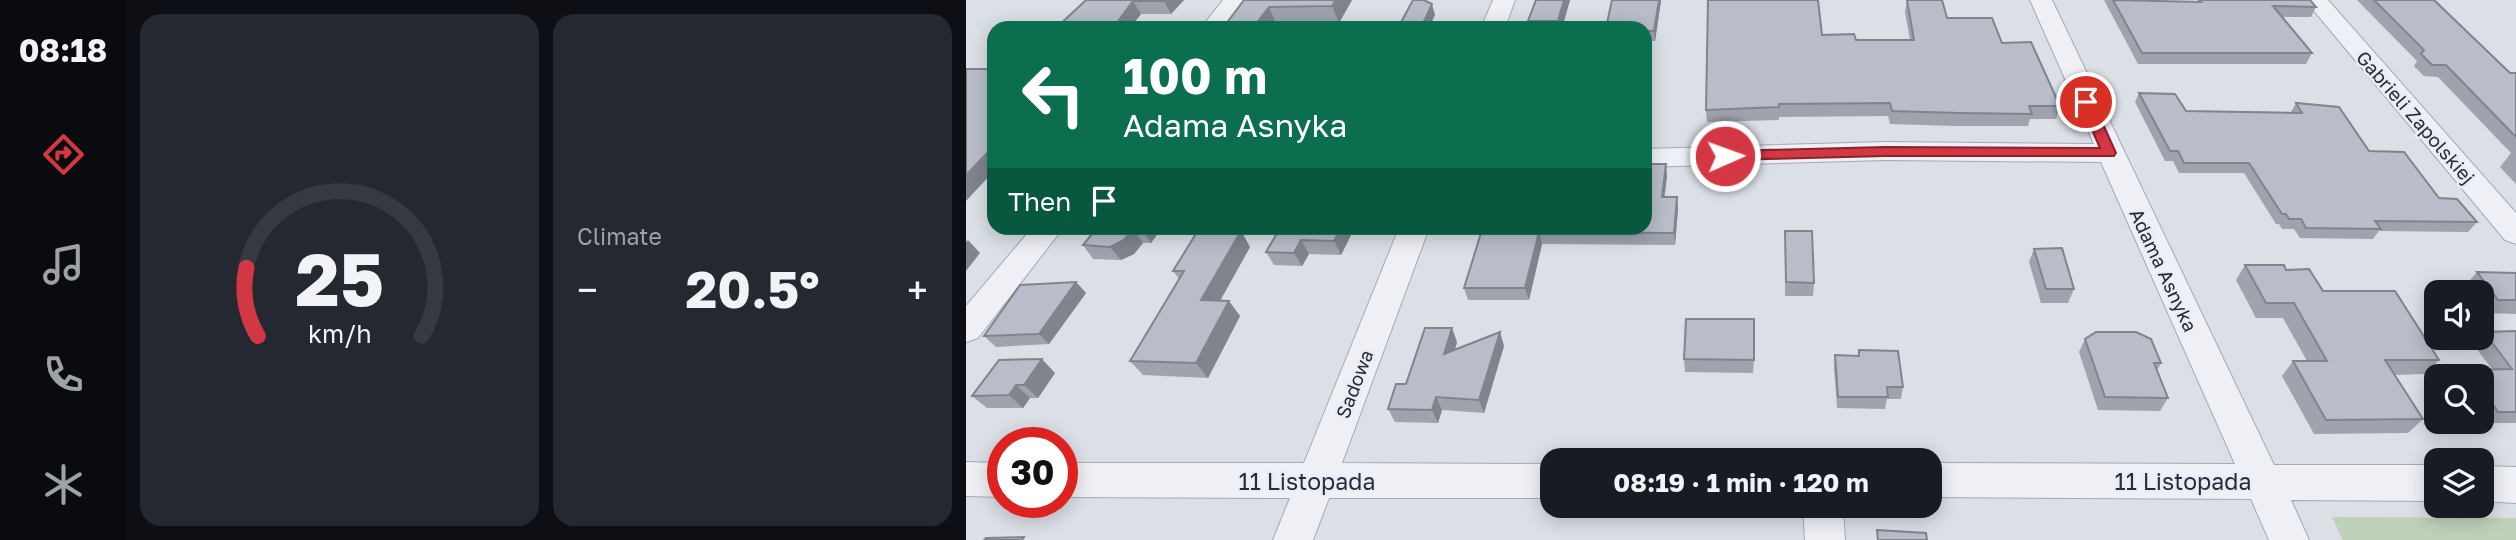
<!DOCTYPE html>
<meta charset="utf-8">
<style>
:root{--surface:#171b24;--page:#242831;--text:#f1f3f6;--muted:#9ea1a6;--line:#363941;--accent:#d43744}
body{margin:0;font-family:"Golos Text",sans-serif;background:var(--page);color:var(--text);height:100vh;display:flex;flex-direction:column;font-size:26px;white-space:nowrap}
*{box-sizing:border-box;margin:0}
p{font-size:23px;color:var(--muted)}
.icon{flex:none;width:38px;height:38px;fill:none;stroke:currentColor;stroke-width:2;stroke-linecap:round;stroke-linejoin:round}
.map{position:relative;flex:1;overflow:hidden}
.drawer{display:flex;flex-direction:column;gap:14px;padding:14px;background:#0d0f14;width:840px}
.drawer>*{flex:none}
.hud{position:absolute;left:21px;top:21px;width:665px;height:214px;border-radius:21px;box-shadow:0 4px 18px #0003;background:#0b6e4f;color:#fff;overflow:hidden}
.tools{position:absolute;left:1458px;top:280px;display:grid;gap:14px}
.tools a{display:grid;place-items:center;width:70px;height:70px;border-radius:14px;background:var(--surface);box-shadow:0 4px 18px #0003;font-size:35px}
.speed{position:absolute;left:21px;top:427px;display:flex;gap:14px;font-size:35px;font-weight:700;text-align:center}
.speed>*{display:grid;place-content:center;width:91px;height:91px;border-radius:50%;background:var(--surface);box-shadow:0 4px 18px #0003;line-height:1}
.speed .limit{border:10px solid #d22;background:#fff;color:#111}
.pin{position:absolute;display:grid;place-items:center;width:60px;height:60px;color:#fff;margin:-30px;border:4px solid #fff;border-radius:50%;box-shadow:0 2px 7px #0007}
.me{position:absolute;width:77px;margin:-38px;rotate:88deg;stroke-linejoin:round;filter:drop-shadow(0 0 5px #0008)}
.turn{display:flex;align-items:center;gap:24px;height:147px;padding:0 21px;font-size:32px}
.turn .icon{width:91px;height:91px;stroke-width:2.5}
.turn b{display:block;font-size:49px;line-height:60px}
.then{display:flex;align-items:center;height:66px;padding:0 21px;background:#0003;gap:14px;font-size:26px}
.big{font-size:52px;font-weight:700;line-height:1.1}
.drawer .card{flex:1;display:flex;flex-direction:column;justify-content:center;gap:10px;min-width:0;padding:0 24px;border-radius:21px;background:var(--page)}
.drawer .dial{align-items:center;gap:0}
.dial svg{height:182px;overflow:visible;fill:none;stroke:var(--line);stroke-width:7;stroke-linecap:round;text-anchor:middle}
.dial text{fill:var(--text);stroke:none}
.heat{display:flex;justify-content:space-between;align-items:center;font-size:38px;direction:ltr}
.drawer .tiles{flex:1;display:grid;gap:14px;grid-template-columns:repeat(2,1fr)}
.trip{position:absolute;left:574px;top:448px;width:402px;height:70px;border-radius:21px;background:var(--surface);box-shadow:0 4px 18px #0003;font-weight:700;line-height:70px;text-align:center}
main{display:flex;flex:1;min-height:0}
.dock{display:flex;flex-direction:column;width:126px;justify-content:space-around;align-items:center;background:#090b0e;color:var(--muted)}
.dock .icon{width:49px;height:49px}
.dock .on{color:var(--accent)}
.dock b{font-size:32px;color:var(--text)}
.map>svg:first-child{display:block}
.green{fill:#bfd1bb}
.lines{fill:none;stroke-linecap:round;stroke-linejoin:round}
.minor-casing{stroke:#a4a9b3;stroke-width:2}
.minor{fill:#eef0f5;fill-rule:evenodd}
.wall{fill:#9ea3ad}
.shaded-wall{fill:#81848d}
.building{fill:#b8bdc9;stroke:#81848d;stroke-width:2}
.route{fill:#d43744;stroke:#8a242c;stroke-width:2}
.labels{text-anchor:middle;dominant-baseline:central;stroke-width:5;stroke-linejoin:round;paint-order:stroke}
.street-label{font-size:19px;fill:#242c3d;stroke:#eaeef4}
.near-street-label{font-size:23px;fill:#242c3d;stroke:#eaeef4}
</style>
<main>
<nav class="dock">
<b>08:18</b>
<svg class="icon on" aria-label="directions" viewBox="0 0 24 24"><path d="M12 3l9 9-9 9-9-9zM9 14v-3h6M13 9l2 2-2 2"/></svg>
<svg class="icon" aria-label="music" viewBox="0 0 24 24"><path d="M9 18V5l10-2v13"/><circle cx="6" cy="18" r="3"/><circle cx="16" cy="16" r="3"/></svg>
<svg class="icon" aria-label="phone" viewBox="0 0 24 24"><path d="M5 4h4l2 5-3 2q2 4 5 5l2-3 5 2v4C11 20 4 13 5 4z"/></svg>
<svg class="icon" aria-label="climate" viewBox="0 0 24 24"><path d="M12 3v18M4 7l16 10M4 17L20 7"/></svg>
</nav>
<section class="drawer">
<div class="tiles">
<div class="card dial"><svg viewBox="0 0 100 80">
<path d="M14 69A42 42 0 1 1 86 69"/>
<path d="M14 69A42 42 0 0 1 9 39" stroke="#d43744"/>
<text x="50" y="56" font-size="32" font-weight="700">25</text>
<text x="50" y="72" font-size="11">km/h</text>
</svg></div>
<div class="card"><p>Climate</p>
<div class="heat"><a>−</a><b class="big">20.5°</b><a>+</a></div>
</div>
</div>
</section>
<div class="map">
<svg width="1550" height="540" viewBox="0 0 1550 540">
<rect width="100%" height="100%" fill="#dbdfe6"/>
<path class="green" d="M1366,517L1550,518V540H1377Z"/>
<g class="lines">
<g class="minor-casing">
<g id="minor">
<path d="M257,0H279L259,28H235Z"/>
<path d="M527,0H549L539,28H515Z"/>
<path d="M1064,0H1086L1308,465H1470V501L1325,500L1343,540H1303L1285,499L964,497V463L1269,464L1135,162L919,160L679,167V149L919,142L1128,144Z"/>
<path d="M1339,0H1362L1550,213V244L1539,240Z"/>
<path d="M66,228H97L12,338L0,342V306Z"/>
<path d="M433,228H463L376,463L586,464V498H363L347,540H307L324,498L96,497V463H338Z"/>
<path d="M0,462L37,463V497L0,496Z"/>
<path d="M1516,466L1550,467V503L1516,501Z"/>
<path d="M837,506H877L879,540H839Z"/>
</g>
</g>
<use href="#minor" class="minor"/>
</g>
<g class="wall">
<path d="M120,0H218L205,14H175L164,28H90Z"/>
<path d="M278,0H386L373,23H310Z"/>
<path d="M604,0L596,28H564L562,21Z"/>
<path d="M646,0H695L689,41H679V28Z"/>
<path d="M941,0L1036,43L1094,106L1090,119H1064L1062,126H990L924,124L922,116L813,117V120L741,122L740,110L856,35L890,40H944L939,12Z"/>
<path d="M1138,0L1232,2L1233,0H1344L1350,7L1345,17H1316L1346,53L1340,64H1172Z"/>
<path d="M1391,0H1468L1544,73H1550V184L1534,167L1545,153L1472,77L1458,76L1448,66L1451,61Z"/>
<path d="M1173,93L1220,111L1325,112L1330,103L1473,198L1511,222L1502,232L1413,231L1407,239L1334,238L1328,229H1316L1313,224H1310L1278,173H1213L1207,161H1199L1169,102Z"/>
<path d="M701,176L698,197H711L712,209L709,245L576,244L563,300H502L498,288L522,232Z"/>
<path d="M121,228H196L185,243H177L168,254L155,260L127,259L117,245L126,234Z"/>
<path d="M314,228H384L386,233L375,255L343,254L336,266L308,265L300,252Z"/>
<path d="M275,231L284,247L254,301L274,316L242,378L177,375L164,361L213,279L207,271Z"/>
<path d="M819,231L848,283L847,296H819Z"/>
<path d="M1068,249L1108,289L1102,303H1075L1063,262Z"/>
<path d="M1279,265L1320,270L1473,360L1459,374L1428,375L1457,419L1442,433L1348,434L1316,376L1327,361H1341L1317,318H1290L1270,280Z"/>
<path d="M1511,272L1550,273V314L1519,313L1516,309V292H1503L1499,286Z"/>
<path d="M110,282L120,293L83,344L30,347L18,336Z"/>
<path d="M1550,331V423H1519L1516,418V376H1494L1501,370L1526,369L1506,343L1512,338H1516V334L1518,332Z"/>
<path d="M1119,339L1195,363L1191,371L1202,398L1194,411L1132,410L1113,352Z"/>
<path d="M491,342L489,350L538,346L518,413L476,410L472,423L429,422L422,409L440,384Z"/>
<path d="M893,350L937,387L935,399H921L919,409L871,408L868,367L869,355L892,356Z"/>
<path d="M718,359L788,360L787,373L719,372Z"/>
<path d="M89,373L72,398H64L57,408H21L6,396Z"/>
</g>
<g class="shaded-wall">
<path d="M199,0H218L205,14L198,1Z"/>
<path d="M370,0H386L373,23L366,6Z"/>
<path d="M598,0H604L596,28H593L592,21Z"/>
<path d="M693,0H695V1L689,41L688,31Z"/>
<path d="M167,1L175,14L164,28H147Z"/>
<path d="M466,4L469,15L463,28H455Z"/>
<path d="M303,7L310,23L307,28H287Z"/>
<path d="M28,146V171L0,201V175Z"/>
<path d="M700,164L701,176L697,209L696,197Z"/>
<path d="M711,197L712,209L709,245L708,233Z"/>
<path d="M176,228H196L185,243L175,229Z"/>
<path d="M374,228H384L386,233L375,255L368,241Z"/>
<path d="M167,229L177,243L168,254L155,260L144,247Z"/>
<path d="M275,231L284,247L246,315L235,300Z"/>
<path d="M573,232L576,244L563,300L559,288Z"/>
<path d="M2,240L14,253L0,271V242Z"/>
<path d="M335,240L343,254L336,266L328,253Z"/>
<path d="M110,282L120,293L83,344L73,334Z"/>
<path d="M263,301L274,316L242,378L230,363Z"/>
<path d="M486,328L491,342L484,367L478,354Z"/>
<path d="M534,332L538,346L518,413L513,400Z"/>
<path d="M76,359L89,373L72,398L58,385Z"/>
<path d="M50,385L64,398L57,408L43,395Z"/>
<path d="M470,397L476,410L472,423L466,410Z"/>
</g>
<g class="building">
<path d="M120,0H199L198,1H167L147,28H90Z"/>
<path d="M278,0H370L366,6L303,7L287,28H257Z"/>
<path d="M447,0H458L466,4L455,28H432Z"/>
<path d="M570,0H598L592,21H562Z"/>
<path d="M646,0H693L688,31H679V28H640Z"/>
<path d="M742,0H852L856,35L888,34L890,40H948L941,0H976L981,18H1026L1036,43L1065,42L1094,106H1063L1066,114L993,113L926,111L924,103L813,104V107L740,110Z"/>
<path d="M1147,0L1235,2L1233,0H1344L1350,7L1307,6L1346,53H1176Z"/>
<path d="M1408,0H1468L1544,73H1550V137L1480,65H1466L1455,54L1458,50Z"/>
<path d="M0,69H28V146L0,175Z"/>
<path d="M1173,93L1209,94L1220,111L1336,113L1330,103L1373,107L1403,151L1438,152L1473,198L1491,199L1511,222L1409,221L1415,229L1340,228L1335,219H1323L1320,214H1316L1283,163H1218L1212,151H1204Z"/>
<path d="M679,164H700L696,197H711L708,233L573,232L559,288H498L515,233L522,232L524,228H679Z"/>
<path d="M131,228H176L175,229H167L158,240L144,247L117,245Z"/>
<path d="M314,228H375L368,241L335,240L328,253L300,252Z"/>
<path d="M275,231L235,300L263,301L230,363L164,361L218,271H207L231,232Z"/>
<path d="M819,231H846L848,283L820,282Z"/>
<path d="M1096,248L1108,289H1080L1068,249Z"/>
<path d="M1279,265H1318L1320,270L1343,269L1357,291H1429L1473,360H1419L1457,419L1360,420L1327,361H1361L1328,303H1300Z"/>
<path d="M1511,272L1550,273V300H1532Z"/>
<path d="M110,282L73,334L18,336L54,285Z"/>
<path d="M720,319H788V360L718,359Z"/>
<path d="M459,328H486L478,354L534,332L513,400L470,397L466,410L422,409L430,384H440Z"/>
<path d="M1550,331V412H1532L1516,390V376H1506L1501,370L1546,369L1518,332Z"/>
<path d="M1130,332H1170L1185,339L1195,363H1188L1202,398L1139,397L1119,339Z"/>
<path d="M893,350L932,351L937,387H921L922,397H872L869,355L893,356Z"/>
<path d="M76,359L58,385H50L43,395L6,396L33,360Z"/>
<path d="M911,530L960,533L961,540H912Z"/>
<path d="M58,537L56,540H18L20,538Z"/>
</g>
<path class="route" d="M1120,98L1127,102L1150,153L1148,156H919L759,160L752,156L759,151L919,147L1134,148L1114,102Z"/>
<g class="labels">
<g class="street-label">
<text transform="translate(1450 117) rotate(49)">Gabrieli Zapolskiej</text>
<text transform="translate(1198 270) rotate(65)">Adama Asnyka</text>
<text transform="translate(388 384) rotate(-69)">Sadowa</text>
</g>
<g class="near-street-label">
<text x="341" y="481">11 Listopada</text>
<text x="1217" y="481">11 Listopada</text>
</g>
</g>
</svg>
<div class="tools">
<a><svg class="icon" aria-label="sound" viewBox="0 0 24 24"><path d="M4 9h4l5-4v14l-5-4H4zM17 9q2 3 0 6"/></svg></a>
<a><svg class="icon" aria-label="search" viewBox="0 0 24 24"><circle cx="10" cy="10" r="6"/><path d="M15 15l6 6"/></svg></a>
<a><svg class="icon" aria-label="layers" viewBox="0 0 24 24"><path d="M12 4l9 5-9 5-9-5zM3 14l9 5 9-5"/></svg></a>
</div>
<div class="speed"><div class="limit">30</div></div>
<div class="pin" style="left:1120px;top:102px;background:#d93025"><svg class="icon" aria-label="arrive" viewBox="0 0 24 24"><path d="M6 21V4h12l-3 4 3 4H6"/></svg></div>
<svg class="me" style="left:759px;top:156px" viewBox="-20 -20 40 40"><circle r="17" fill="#d43744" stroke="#fff" stroke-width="3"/><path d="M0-11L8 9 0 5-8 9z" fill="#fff"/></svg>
<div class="trip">08:19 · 1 min · 120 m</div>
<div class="hud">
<div class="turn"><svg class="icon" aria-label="left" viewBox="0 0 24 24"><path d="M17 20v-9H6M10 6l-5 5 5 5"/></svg><div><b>100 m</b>Adama Asnyka</div></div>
<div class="then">Then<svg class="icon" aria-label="arrive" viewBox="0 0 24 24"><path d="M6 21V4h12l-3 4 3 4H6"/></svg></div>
</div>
</div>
</main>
